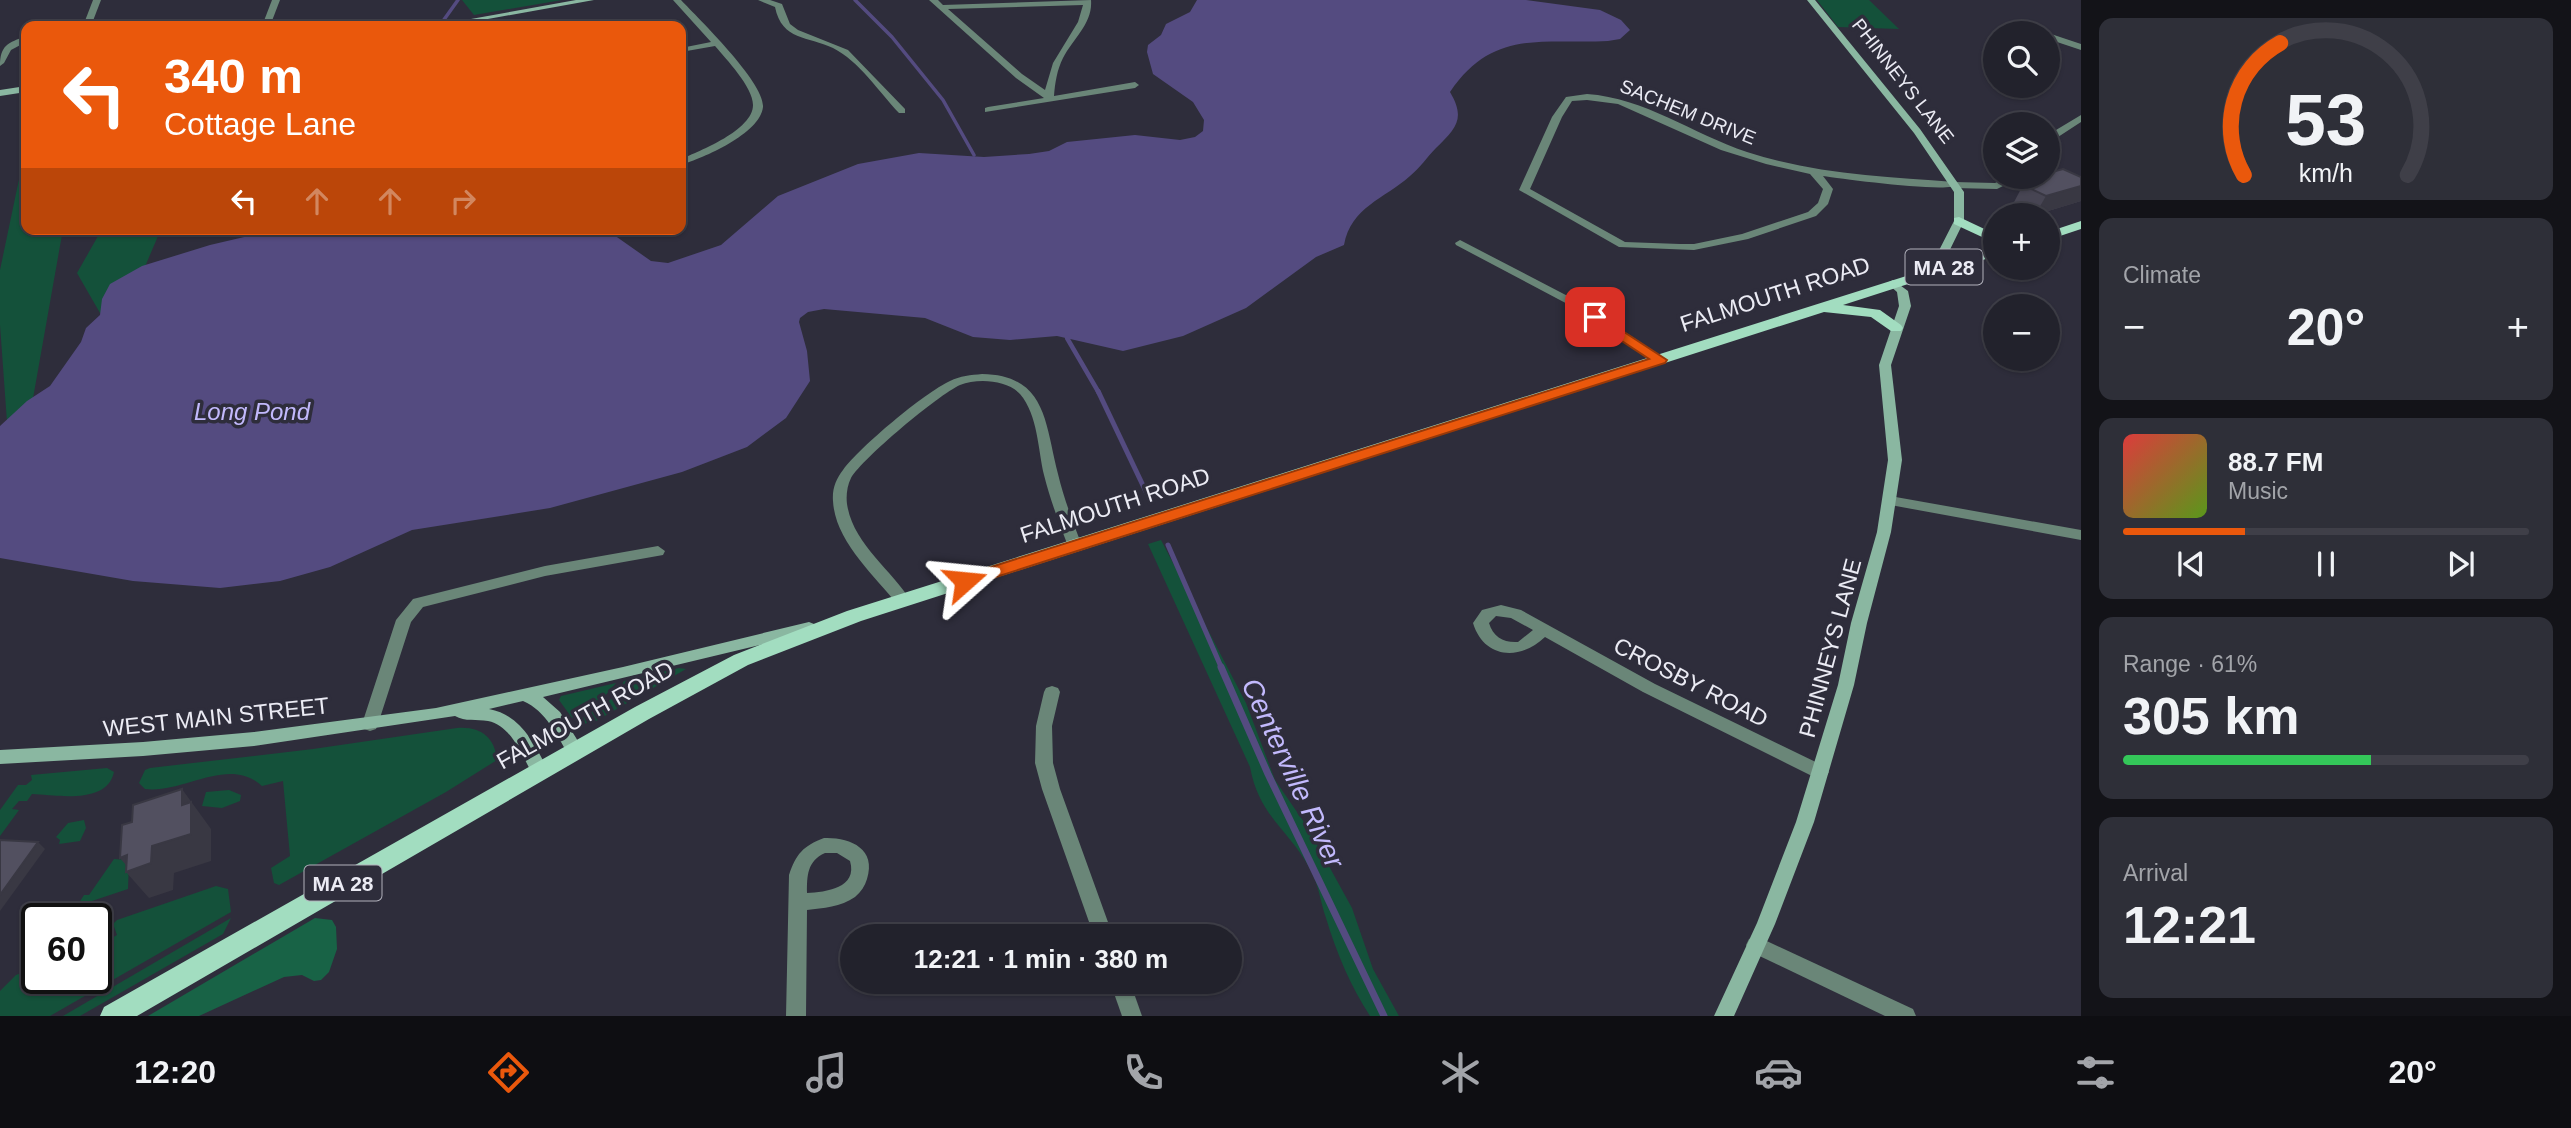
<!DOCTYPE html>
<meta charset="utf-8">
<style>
:root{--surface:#22222c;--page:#2e2f38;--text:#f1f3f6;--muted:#a2a4a9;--line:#3f3f48;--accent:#ea580c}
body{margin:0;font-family:Helvetica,sans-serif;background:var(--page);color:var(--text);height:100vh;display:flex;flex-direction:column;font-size:26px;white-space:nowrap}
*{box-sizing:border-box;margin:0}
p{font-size:23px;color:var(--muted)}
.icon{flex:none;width:38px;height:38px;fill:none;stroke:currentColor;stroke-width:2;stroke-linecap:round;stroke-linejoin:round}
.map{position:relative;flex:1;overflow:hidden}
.panel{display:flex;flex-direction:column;gap:18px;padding:18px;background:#131318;width:490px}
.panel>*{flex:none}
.guide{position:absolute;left:21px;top:21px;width:665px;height:214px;border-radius:14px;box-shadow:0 2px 5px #0004,0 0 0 2px var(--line);background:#ea580c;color:#fff;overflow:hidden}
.fabs{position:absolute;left:1983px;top:21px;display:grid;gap:14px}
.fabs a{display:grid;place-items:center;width:77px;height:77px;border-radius:50%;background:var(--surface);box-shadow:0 2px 5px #0004,0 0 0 2px var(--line);font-size:35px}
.speed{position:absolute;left:21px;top:903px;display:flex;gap:14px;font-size:35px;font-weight:700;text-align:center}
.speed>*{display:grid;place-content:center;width:91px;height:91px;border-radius:50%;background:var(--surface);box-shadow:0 2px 5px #0004,0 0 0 2px var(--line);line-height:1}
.speed .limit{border:4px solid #111;border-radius:10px;background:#fff;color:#111}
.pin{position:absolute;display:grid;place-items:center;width:60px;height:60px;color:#fff;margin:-30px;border-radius:14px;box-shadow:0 4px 10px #0006}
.me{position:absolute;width:77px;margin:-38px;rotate:72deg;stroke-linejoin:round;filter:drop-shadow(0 0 5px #0008)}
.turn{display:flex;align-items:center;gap:24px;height:147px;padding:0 28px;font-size:32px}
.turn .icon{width:91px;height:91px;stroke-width:2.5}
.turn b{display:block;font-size:49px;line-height:60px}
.lanes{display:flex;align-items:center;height:66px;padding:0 28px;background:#0003;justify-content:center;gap:35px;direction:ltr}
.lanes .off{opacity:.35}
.big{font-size:52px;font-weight:600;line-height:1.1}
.panel .tile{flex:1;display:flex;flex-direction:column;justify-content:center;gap:10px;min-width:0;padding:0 24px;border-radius:14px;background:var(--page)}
.panel .dial{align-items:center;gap:0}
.dial svg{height:182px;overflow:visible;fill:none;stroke:var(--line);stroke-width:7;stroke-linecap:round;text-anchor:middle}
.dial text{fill:var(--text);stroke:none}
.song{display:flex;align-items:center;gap:21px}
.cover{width:84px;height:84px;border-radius:10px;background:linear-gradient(135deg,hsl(0 70% 55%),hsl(90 70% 35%))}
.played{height:7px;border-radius:4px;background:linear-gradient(90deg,var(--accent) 30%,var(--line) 30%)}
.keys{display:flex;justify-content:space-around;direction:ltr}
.heat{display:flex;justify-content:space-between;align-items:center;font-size:38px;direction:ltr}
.charge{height:10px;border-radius:5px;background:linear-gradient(90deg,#34c759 61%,var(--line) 0)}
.trip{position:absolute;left:840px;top:924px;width:402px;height:70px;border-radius:35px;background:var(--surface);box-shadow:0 2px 5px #0004,0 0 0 2px var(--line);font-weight:600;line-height:70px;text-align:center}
.dock{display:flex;height:112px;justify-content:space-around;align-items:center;background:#0e0e12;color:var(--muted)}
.dock .icon{width:49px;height:49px}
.dock .selected{color:var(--accent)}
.dock b{font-size:32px;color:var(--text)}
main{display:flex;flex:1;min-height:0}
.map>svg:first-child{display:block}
.green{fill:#14513a}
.forest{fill:#186346}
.water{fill:#544b80}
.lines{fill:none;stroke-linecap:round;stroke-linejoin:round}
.stream-far3{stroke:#544b80;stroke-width:3.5}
.stream-far2{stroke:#544b80;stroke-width:4.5}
.stream-far1{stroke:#544b80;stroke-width:5}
.stream{stroke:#544b80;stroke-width:7}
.minor{fill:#6a8678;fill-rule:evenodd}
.tertiary{fill:#6a8678;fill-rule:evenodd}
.secondary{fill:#8ab7a1;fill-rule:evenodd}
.primary{fill:#a2ddc0;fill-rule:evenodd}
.wall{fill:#474553}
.shaded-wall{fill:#393843}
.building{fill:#525060;stroke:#393843;stroke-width:2}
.route{fill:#ea580c;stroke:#983908;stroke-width:2}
.labels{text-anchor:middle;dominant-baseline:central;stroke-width:7;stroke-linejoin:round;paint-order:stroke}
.far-street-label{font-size:19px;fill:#ebebf4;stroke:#2e2d3b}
.shield{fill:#2e2d3b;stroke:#b2b2bc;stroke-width:2}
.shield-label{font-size:21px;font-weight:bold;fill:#ebebf4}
.street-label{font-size:23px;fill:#ebebf4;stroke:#2e2d3b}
.water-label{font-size:24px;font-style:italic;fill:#c2b9fc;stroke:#2e2d3b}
.near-water-label{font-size:28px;font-style:italic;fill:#c2b9fc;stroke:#2e2d3b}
</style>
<main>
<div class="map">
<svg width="2081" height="1016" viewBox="0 0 2081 1016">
<rect width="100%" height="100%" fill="#2e2d3b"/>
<g class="green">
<path d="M462,0H562L474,15Z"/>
<path d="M1817,0H1869L1899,29L1838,27Z"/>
<path d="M26,146V229H63L32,404L7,422L0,325V270Z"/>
<path d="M102,229H161L144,269L113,312L100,313L77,273Z"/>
<path d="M1161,540L1246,703L1275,780L1308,828L1352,908L1373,969L1399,1016H1370C1351,987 1336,952 1326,918C1320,901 1319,884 1309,867C1288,829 1259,816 1250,767L1148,544Z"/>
<path d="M679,668L686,669L596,721L583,724L576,722L613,698L624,681Z"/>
<path d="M616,683L604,697L585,706L572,718L559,700L561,696Z"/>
<path d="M457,728C480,726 495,737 497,760L446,792L279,885L274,883L271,868L290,856L283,781L262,786C229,755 183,794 145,789L139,783L145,770L150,768L313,749Z"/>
<path d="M107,768L114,772C107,805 56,795 32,794L27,801H19L12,809L19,810L0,836V810L18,785H26L32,780L31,775Z"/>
<path d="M229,790L241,795L240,801L222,808L202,806L206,792Z"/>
<path d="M84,820L86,828L80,841L59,844L60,840L56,837L68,823Z"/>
<path d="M114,859L129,860L128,889L77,906L84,895H89Z"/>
<path d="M216,886L228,889L231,912L50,1016H0V991L16,975L31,969L37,978H96V947L117,935L113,924L117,920Z"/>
<path d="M231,918L223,934L80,1016H63Z"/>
</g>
<path class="forest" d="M315,918L332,920L336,927L337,949L329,972L321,980L314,981L302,975L284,977L199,1016H148Z"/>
<path class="water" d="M1197,0H1526L1600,10L1621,20L1630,30L1620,39L1608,41C1541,44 1493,29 1450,92C1466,119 1456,128 1436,148C1427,157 1420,168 1410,176C1384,199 1351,207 1344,245L1316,257L1246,308L1183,336L1123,351L1057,336L1010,340L973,337L925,318L824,309L808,312L800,318L799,322L807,351L810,381L786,418L747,447L682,472L550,508L412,530L330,567L280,581L220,588L133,581L0,558V426L27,401L50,386L81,342L86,328L100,315L102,299L110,284L142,266L210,245L274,230L302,233L389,229H584L614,235L651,261L668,263L721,245L778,196L858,164L919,153L984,157L1029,154L1049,151L1067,142L1135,135L1180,140L1195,137L1203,131L1204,120L1193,102L1153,74L1147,52L1148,45L1161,35L1166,24L1190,12Z"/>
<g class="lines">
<g class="stream-far3">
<path d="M855,0L892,37L943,100L974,155"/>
<path d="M443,21L458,0"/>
</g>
<path class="stream-far2" d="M1067,338L1099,393"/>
<g class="stream-far1">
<path d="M1098,391L1148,496"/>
<path d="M1168,545L1222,669"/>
</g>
<path class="stream" d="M1221,667L1268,774L1384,1016"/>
<g class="minor">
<path d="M93,0H101L91,26H83Z"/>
<path d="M272,0H280L270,26H262Z"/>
<path d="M673,0H681C699,19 765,83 763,107C760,134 703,158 681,165V159C700,151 753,130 753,105C753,87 726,59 715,46L681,52V48L711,42Z"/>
<path d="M758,0H770L782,4L790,24L798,30L848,50L905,109V113H899C879,92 859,61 833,48C808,36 782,41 775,7Z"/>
<path d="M929,0H938L943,5L1091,0C1093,23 1073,39 1063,58C1057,70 1055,83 1054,96L1135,82L1139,85L1135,88L985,112V108L988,107L1044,98L1016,78ZM1083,5L1078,22L1053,63L1045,90L1022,74L948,9Z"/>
<path d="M2025,29L2041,33H2027L2024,31Z"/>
<path d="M2048,33L2081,44V50L2048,39Z"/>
<path d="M26,36V42L11,50L4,63L0,66C0,45 8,43 26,36Z"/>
<path d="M1587,94C1645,98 1693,134 1747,152C1814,174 1884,177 1954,182L1959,185C1946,193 1844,179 1823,176L1833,189L1828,204L1816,216L1748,239L1694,250L1619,247L1519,190L1552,117L1566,97ZM1587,100L1618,104L1721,150L1766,164L1810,174L1823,189L1818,203L1808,212L1742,234L1694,244H1680L1625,242L1530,189L1562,117L1572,101Z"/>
<path d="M1460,240L1583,304L1666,360L1660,364L1656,363L1575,308L1456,245L1455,243Z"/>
<path d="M982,374C1047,375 1045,424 1058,474C1064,499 1073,522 1082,546L1075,551L1068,546C1059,523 1050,499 1044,475C1038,450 1038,415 1020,394C1007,380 978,378 960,385C938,395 863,458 851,478C847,486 846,496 847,504C853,544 891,569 911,601L908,605H898C874,575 835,541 833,501C832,489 836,479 843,470C860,447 924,393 950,381C960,376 971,375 982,374Z"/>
<path d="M658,546L665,551L663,555L545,576L423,607L411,622L378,724L376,729L370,731L364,729L362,724L396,620L413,599L545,566Z"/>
<path d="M1501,605L1521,610L1655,684L1826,767L1829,772L1826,777L1820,779L1814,777L1643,692L1545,637C1520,661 1484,659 1473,623L1482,610ZM1496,616L1511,618L1533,630L1518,642C1504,643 1493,637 1489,623Z"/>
<path d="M1052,686L1058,688L1060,692L1052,726L1053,763L1060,789L1113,936H1094L1042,789L1035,763L1036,726L1044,692L1046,688Z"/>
<path d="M824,838C849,837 877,848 867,879C865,886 861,892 855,897C841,907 823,908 807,910L806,1016H786L789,875C796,854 803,846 824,838ZM825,853H837L850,861C858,888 826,892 807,893C807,876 807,861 825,853Z"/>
<path d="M1756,936L1913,1009L1916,1016H1885L1749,951L1746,945L1749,939Z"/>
<path d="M1110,982H1130L1142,1016H1122Z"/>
</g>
<g class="tertiary">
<path d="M2081,115V122L2058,137L2051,147L2048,148V138L2051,133Z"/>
<path d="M2008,177H2021L1997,189L1954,188L1949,185L1954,182L1995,183Z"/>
<path d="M1890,496L2081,530V540L1885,504L1883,501Z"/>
</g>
<g class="secondary">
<path d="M576,0H594L449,26H432Z"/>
<path d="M1807,0H1815L1920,129L1964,192V221L1939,272H1931L1929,270L1954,221V192L1914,133Z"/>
<path d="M26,86V92L0,96V90Z"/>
<path d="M1893,280L1908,291L1911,306L1891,365L1902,460L1891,532L1867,623L1854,685L1814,822L1775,924L1734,1016H1714L1757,923L1796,822L1838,685L1851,623L1877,532L1888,460L1879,365L1899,306L1897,292L1887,283Z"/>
<path d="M809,622L814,624L817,628L814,632L543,697L560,712L581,746L583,751L581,756L575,758L569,756C557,735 546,711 523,701L489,709C521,715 534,743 548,770L545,775L539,777L533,775C522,756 512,726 488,721C477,719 465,722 455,716L254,746L143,756L0,764V750L143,742L254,732L436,708L623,667Z"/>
</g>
<g class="primary">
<path d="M1959,217L1995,234V243L1954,224V218Z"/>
<path d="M2081,221V229L2048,240V232Z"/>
<path d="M1995,248V256L1843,305L1880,310L1901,325L1903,328L1901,331H1891L1871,317L1824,312L861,621L748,665L649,719L137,1016H100L104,1007L635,707L734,655L847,611Z"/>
</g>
</g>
<path class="wall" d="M2038,177H2081V201L2035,215L2013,204L2023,185L2037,180Z"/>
<g class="shaded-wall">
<path d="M2081,186V201L2035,215L2046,196Z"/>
<path d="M182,789L211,829V861L174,873L173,890L149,898L126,872L130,870L120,858L152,846L182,805Z"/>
<path d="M38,842L45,849L0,911V895Z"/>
</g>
<g class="building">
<path d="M2063,169L2081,177V186L2046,196L2023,185L2043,177H2042H2048V173Z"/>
<path d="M182,789V805L191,802V834L152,846L151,863L126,872L127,855L120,858L122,825L132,822L133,805Z"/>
<path d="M0,840L38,842L0,895Z"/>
</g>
<path class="route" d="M1595,313L1667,360L1665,363L971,585H959L956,581L959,577L1649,359L1590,320V314Z"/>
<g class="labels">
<g class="far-street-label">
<text transform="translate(1903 81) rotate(52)">PHINNEYS LANE</text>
<text transform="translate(1688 112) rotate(22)">SACHEM DRIVE</text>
</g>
<g class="shield">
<rect x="1905.5" y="249.5" width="77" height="35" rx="5"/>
<rect x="304.5" y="865.5" width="77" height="35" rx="5"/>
</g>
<g class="shield-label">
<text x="1944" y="267">MA 28</text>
<text x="343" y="883">MA 28</text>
</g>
<g class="street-label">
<text transform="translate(1775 294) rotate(-18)">FALMOUTH ROAD</text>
<text transform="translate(1115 505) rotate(-18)">FALMOUTH ROAD</text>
<text transform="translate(1830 648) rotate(-75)">PHINNEYS LANE</text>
<text transform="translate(1691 682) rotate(27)">CROSBY ROAD</text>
<text transform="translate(585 715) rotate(-29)">FALMOUTH ROAD</text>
<text transform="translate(216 717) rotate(-6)">WEST MAIN STREET</text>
</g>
<g class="water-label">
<text x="252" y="411">Long Pond</text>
</g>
<g class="near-water-label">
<text transform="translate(1293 773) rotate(65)">Centerville River</text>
</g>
</g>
</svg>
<div class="fabs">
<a><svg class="icon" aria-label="search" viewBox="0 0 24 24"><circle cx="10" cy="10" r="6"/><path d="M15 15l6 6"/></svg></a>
<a><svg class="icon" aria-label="layers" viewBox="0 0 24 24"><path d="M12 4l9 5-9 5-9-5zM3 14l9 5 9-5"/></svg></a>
<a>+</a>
<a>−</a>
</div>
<div class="speed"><div class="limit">60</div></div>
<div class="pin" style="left:1595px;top:317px;background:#d93025"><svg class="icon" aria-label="arrive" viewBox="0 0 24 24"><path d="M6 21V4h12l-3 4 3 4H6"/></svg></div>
<svg class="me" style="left:965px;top:581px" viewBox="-20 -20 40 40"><path d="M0-17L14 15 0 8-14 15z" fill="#ea580c" stroke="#fff" stroke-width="4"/></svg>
<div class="trip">12:21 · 1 min · 380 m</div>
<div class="guide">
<div class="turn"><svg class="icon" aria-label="left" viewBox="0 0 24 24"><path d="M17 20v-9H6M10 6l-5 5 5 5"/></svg><div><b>340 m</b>Cottage Lane</div></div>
<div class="lanes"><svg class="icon" aria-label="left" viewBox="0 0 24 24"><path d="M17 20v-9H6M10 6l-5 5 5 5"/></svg><svg class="icon off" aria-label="ahead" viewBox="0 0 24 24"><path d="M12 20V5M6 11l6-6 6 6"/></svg><svg class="icon off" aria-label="ahead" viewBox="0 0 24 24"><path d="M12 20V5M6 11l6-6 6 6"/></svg><svg class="icon off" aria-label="right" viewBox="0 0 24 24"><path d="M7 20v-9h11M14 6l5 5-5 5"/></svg></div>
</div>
</div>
<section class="panel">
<div class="tile dial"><svg viewBox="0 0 100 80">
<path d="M14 69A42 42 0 1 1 86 69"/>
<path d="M14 69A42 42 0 0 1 30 11" stroke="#ea580c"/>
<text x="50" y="56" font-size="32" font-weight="700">53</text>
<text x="50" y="72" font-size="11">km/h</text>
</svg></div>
<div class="tile"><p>Climate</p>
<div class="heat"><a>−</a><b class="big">20°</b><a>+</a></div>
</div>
<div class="tile">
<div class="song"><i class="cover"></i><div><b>88.7 FM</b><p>Music</p></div></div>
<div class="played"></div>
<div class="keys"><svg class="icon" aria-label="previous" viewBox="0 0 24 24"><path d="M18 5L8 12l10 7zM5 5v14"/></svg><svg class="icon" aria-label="pause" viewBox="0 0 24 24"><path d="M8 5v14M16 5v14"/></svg><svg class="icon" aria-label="next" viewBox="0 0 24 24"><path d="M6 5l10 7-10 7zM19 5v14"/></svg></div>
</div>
<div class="tile"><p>Range · 61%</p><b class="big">305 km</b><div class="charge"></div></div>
<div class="tile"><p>Arrival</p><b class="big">12:21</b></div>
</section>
</main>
<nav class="dock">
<b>12:20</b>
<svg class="icon selected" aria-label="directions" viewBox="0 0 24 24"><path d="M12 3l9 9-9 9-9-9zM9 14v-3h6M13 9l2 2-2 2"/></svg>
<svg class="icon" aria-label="music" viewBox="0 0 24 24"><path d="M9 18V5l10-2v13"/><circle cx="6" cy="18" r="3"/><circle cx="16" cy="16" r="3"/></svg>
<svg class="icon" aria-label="phone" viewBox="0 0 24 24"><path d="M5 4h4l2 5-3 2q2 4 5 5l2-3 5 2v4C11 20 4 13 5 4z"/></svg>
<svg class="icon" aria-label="climate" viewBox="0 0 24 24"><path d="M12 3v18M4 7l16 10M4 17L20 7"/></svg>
<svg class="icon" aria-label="car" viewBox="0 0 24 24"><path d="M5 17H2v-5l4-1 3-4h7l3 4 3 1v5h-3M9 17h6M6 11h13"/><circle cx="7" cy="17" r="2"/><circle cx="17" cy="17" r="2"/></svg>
<svg class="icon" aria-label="filters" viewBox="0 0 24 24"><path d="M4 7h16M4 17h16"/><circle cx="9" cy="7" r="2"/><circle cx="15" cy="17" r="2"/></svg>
<b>20°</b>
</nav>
